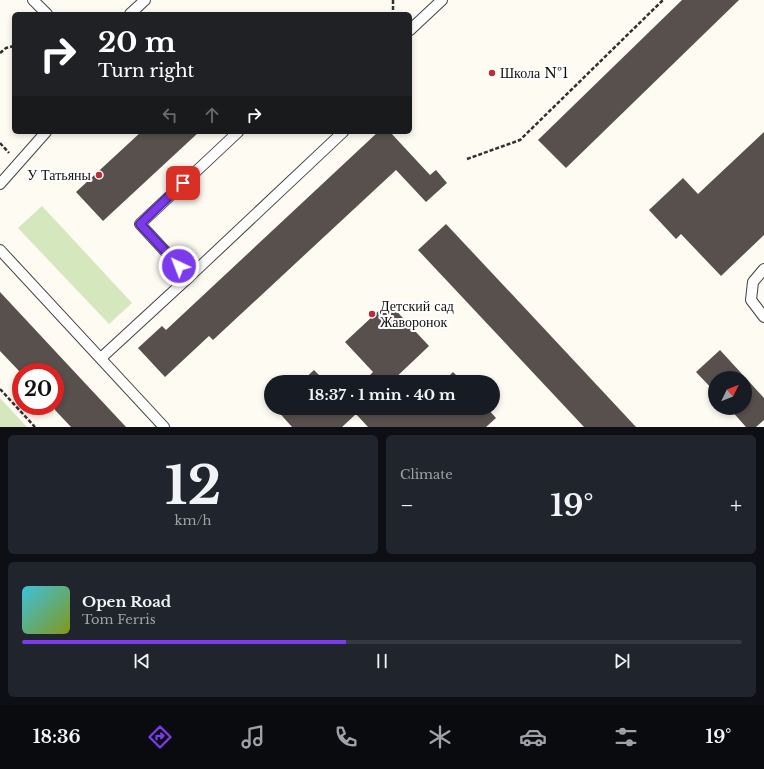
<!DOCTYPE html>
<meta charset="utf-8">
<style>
:root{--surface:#171b24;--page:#20242c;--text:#f1f3f6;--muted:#9ea1a6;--line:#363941;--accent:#7c3aed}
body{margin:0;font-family:"Libre Baskerville",serif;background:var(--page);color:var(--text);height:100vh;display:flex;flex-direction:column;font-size:15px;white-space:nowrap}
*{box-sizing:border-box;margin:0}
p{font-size:13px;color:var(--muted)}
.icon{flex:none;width:22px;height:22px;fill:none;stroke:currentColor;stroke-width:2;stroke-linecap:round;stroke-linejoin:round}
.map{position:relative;height:427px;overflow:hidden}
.drawer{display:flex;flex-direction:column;gap:8px;padding:8px;background:#0d0f14;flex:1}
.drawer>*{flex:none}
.top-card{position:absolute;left:12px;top:12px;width:400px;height:122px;border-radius:6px;box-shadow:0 2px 6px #0003;background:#202124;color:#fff;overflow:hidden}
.needle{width:26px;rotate:47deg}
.controls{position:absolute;left:708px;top:371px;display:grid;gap:8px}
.controls a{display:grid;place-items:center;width:44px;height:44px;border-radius:50%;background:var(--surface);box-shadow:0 2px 6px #0003;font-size:20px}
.speed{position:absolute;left:12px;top:363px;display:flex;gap:8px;font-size:20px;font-weight:700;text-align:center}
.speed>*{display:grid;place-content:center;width:52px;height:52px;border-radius:50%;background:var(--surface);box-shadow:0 2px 6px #0003;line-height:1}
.speed .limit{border:6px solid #d22;background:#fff;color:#111}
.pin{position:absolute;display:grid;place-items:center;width:34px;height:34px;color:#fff;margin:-17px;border-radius:8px;box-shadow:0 2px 6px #0006}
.me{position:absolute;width:44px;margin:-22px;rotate:317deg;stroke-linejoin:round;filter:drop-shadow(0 0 3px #0008)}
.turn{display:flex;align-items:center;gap:14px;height:84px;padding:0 20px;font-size:18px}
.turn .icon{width:52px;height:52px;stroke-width:2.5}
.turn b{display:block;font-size:28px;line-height:34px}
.lanes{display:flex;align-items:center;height:38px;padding:0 20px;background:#0003;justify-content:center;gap:20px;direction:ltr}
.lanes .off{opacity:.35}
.big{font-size:30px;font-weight:800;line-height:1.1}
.drawer .tile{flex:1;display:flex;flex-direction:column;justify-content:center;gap:6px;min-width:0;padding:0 14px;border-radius:6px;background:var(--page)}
.drawer .dial{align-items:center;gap:0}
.dial b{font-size:52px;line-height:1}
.song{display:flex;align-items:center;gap:12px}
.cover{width:48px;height:48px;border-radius:6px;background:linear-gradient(135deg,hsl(190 70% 55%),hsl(70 70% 35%))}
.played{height:4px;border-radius:2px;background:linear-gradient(90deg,var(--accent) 45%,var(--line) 45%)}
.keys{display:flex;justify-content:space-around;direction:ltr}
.heat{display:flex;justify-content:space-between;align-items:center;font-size:22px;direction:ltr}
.drawer .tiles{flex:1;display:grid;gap:8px;grid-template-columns:1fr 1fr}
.tile:last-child{grid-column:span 2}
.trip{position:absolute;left:264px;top:375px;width:236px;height:40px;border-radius:20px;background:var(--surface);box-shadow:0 2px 6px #0003;font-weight:800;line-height:40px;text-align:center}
.dock{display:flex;height:64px;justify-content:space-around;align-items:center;background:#090b0e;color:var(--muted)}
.dock .icon{width:28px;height:28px}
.dock .active{color:var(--accent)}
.dock b{font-size:18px;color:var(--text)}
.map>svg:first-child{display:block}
.green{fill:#d4e7bd}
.building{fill:#57504c}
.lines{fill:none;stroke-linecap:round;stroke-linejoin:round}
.lane-casing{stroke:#424242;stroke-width:12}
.path{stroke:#313131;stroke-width:2.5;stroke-dasharray:4 2;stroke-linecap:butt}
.lane{stroke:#fff;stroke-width:10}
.route-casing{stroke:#51269a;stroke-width:10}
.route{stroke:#7c3aed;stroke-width:7}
.poi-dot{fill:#b72f3b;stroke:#fff;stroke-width:1.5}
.labels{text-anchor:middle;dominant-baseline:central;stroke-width:4;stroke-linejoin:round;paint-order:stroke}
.poi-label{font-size:14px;fill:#0f0f0f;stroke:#fff;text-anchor:start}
</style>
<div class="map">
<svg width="764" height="427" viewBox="0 0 764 427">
<rect width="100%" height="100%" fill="#fefbf2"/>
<g class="green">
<path d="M42,206L132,303L109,324L18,228Z"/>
<path d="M0,398L27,427H0Z"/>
</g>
<g class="building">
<path d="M682,0H739L566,168L538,140Z"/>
<path d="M141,132H199L103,221L76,192Z"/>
<path d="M378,132H390L430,175L436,170L447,183L426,202L396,170L213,340L209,336L165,377L138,348L162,326L166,330Z"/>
<path d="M764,132V235L721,276L681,234L676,239L649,210L683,178L698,194Z"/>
<path d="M446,224L522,305L636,427H584L418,250Z"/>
<path d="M0,292L69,366L126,427H71L55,410V372H20L0,351Z"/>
<path d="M388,302L429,346L391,382H363L373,372L345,342Z"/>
<path d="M720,350L764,398V420L756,427H746L729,408H745V378H715V392L696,372Z"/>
<path d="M314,370L326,382H301Z"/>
<path d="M453,372L463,382H443Z"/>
<path d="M275,408H487L496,418L486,427H368L356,414L342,427H292Z"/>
</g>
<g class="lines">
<g class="lane-casing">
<g id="lane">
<path d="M33,0L47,14"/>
<path d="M130,14L145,0"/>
<path d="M410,30L442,0"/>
<path d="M238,132L140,224L189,277L343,132"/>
<path d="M0,184L46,132"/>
<path d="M0,250L164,427"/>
<path d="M764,269L753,282L751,300L764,317"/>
<path d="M101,358L189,277"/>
</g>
</g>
<g class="path">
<path d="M393,0V14"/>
<path d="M0,53L6,48L14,46"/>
<path d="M0,143L9,153"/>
<path d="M467,159L520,140L663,0"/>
<path d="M0,389L35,427"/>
</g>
<use href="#lane" class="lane"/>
</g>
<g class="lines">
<g class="route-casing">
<path id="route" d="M179,266L140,224L183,183"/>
</g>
<use href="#route" class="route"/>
</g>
<g class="poi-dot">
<circle cx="492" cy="73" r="4"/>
<circle cx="99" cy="175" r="4"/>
<circle cx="372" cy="314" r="4"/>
</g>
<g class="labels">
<g class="poi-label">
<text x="500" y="73">Школа №1</text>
<text x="91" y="175" text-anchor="end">У Татьяны</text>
<text x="380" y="306">Детский сад<tspan x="380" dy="16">Жаворонок</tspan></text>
</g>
</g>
</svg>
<div class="controls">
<a><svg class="needle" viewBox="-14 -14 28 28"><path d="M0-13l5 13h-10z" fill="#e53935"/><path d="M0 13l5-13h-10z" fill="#9ea1a6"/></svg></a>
</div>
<div class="speed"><div class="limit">20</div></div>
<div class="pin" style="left:183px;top:183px;background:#d93025"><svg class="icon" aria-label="arrive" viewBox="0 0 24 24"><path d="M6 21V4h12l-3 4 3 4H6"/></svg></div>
<svg class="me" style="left:179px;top:266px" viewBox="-20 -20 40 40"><circle r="17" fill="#7c3aed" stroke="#fff" stroke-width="3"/><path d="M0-11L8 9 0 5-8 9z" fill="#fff"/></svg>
<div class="trip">18:37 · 1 min · 40 m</div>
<div class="top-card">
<div class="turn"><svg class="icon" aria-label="right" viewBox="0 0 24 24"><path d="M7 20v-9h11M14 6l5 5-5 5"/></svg><div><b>20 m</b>Turn right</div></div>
<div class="lanes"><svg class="icon off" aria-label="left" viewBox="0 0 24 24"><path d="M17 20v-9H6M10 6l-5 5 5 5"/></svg><svg class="icon off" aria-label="ahead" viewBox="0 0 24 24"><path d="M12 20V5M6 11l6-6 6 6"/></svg><svg class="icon" aria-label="right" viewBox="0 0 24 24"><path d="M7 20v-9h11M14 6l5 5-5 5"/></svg></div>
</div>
</div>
<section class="drawer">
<div class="tiles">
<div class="tile dial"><b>12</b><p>km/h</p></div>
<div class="tile"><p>Climate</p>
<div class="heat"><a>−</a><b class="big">19°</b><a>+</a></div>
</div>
<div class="tile">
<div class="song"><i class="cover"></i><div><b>Open Road</b><p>Tom Ferris</p></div></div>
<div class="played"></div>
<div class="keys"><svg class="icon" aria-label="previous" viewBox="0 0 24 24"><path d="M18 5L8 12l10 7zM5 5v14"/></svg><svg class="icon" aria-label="pause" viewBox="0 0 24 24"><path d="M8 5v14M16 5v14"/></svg><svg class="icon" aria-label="next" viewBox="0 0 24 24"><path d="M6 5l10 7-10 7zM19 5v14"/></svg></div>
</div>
</div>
</section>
<nav class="dock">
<b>18:36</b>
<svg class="icon active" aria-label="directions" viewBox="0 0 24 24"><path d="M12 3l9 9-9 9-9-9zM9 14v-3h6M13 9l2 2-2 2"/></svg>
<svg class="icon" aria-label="music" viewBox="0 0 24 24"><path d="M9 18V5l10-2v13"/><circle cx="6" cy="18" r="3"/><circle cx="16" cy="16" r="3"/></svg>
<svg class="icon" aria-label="phone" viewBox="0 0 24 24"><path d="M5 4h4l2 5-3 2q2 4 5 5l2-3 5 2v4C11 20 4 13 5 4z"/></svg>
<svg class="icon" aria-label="climate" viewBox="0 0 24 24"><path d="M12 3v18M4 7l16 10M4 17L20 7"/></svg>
<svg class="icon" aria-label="car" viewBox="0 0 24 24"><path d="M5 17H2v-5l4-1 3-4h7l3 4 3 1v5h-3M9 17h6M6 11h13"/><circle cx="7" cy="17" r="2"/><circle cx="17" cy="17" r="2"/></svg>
<svg class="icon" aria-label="filters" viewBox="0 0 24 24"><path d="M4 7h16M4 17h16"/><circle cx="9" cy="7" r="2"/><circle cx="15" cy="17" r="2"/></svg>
<b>19°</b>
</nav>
